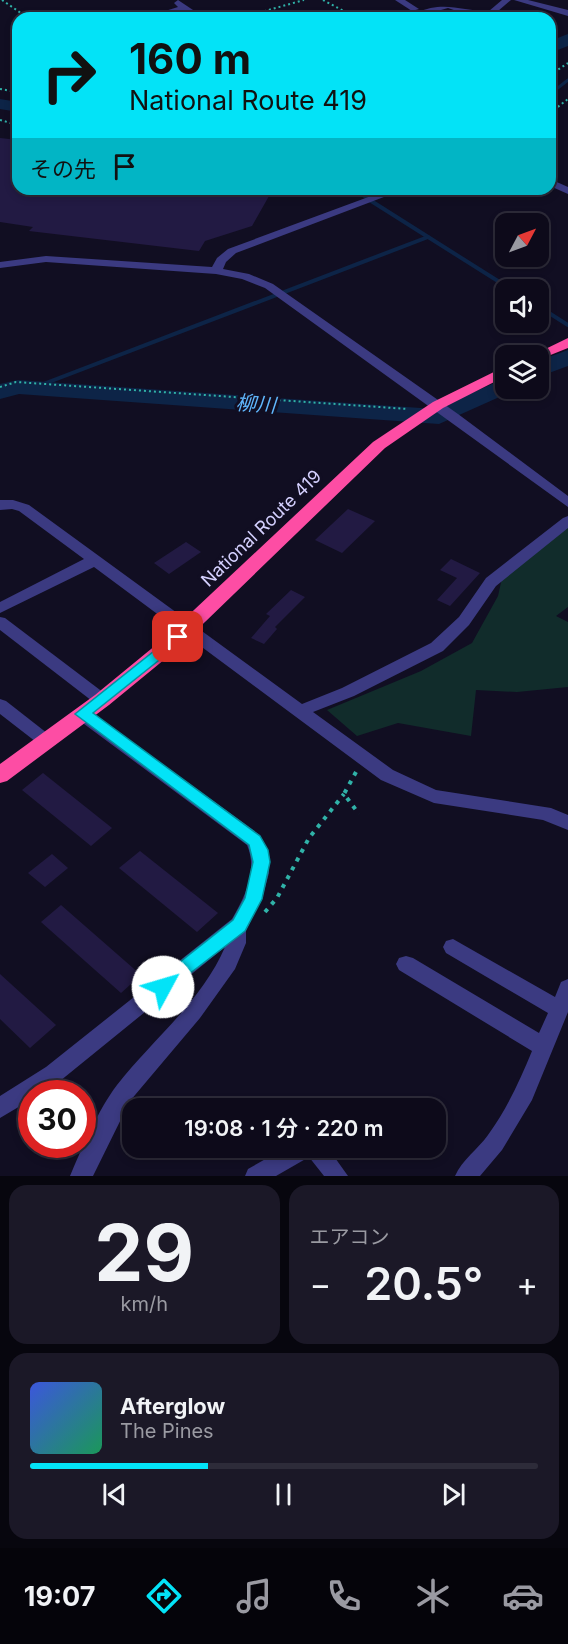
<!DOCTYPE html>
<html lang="ja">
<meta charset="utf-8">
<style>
:root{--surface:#0d0a1a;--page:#1b1827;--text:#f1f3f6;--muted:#9a9aa2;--line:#2d2b39;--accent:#03e3f7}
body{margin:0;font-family:Inter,"Noto Sans JP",sans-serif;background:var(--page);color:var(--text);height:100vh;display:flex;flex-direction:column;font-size:22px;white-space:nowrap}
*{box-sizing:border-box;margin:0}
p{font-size:20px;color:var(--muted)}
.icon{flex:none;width:33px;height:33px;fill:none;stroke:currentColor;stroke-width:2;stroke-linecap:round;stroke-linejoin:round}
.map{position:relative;height:1176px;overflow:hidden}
.side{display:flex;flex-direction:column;gap:9px;padding:9px;background:#07060e;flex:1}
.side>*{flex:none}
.banner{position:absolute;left:12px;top:12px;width:544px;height:183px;border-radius:18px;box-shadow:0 3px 9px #0003,0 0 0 2px var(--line);background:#03e3f7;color:#111;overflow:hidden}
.needle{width:39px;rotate:49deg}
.fabs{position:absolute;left:495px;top:213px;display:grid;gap:12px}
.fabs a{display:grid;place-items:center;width:54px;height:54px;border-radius:12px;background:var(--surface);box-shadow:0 3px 9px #0003,0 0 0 2px var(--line);font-size:30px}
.speed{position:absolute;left:18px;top:1080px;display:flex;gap:12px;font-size:30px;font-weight:700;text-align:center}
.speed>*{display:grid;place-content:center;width:78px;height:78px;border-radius:50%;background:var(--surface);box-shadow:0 3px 9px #0003,0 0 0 2px var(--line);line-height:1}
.speed .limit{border:9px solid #d22;background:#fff;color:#111}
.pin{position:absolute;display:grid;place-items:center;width:51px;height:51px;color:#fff;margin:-26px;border-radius:12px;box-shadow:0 3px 9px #0006}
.me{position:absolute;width:66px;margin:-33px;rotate:51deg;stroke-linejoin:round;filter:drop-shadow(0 0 4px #0008)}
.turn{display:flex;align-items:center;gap:21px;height:126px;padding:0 18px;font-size:27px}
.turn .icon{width:78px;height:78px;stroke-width:2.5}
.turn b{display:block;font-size:42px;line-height:51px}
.then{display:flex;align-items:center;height:57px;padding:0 18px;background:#0003;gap:12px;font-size:22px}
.big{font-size:45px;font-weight:600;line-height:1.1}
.side .widget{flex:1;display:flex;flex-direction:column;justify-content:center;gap:9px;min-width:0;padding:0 21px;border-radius:18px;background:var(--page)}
.side .dial{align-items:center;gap:0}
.dial b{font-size:78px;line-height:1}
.song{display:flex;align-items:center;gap:18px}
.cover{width:72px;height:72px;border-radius:9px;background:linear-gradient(135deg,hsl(230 70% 55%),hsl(150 70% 35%))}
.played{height:6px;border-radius:3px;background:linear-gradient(90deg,var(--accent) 35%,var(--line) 35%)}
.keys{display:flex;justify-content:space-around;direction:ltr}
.heat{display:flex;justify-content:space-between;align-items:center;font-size:33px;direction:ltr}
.side .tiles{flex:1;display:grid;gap:9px;grid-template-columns:1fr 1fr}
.widget:last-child{grid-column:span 2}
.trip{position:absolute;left:122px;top:1098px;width:324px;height:60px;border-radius:18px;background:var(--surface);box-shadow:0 3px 9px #0003,0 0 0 2px var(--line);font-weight:600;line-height:60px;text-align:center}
.tabs{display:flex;height:96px;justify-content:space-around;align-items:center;background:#05040a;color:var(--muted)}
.tabs .icon{width:42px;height:42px}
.tabs .active{color:var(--accent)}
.tabs b{font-size:27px;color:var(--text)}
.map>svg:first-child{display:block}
.green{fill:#112c2b}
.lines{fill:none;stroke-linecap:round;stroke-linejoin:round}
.stream-far1{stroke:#0d2447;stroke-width:3}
.stream{stroke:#0d2447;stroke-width:4}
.river{fill:#0d2447;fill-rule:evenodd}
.building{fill:#221a43}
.path-far1{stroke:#30b2a8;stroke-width:2;stroke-dasharray:2 3;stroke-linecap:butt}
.path{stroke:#30b2a8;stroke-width:4;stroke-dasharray:4 6;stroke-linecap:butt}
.minor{fill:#3b3a81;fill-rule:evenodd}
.highway{fill:#fd4da4;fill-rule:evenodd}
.route{fill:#03e3f7;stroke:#0294a1;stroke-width:1.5}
.labels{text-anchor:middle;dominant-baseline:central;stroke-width:6;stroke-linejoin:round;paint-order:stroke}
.street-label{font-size:18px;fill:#d4d0fe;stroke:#110e22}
.water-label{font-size:20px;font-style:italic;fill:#60b7fd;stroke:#110e22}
</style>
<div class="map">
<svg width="568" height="1176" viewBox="0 0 568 1176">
<rect width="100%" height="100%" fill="#110e22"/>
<path class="green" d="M568,524V607L556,616L568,622V687L517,692L476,690L471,736L398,723L357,736L327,710L421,671L472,643L498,596L502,578Z"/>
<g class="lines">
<g class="stream-far1">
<path d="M550,94L568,80"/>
<path d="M352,189L370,200"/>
</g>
<g class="stream">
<path d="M368,199L512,290"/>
<path d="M538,306L568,325"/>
<path d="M33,388L428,237"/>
</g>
<g class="river">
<path d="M568,34V46L550,53V41Z"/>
<path d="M0,99L18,102V112L0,109Z"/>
<path d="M568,350V366L538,377V361Z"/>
<path d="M506,378V388L515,390L439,424L19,394L0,399V384L18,380L435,409Z"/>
</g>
</g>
<g class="building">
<path d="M0,138L18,140V189H113L174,195L175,189H273L252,226L205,241L199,251L29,231L33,227L0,222Z"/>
<path d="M348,509L375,521L342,553L315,540Z"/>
<path d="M186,542L201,552L169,574L154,563Z"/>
<path d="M451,559L480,573L450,606L437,600L457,578L440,570Z"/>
<path d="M291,590L305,597L275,627L277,629L264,644L251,638L270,616L266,614Z"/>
<path d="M43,773L112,828L91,846L22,790Z"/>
<path d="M140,851L218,913L197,932L119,868Z"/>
<path d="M52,854L68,868L45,887L28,873Z"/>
<path d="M61,905L141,975L121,993L41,922Z"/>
<path d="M0,974L56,1025L30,1048L0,1019Z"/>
</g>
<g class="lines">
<g class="path-far1">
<path d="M2,0L28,18"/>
<path d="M323,0L357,18"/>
<path d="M272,11L286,18"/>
<path d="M503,15L534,18"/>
<path d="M240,18L304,0"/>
<path d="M387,18L402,13"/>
<path d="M550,75L568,63"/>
<path d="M0,89L18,92"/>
<path d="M550,113L568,99"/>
<path d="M0,120L18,125"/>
<path d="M0,387L16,382L408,409"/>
</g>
<g class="path">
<path d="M356,772L344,794L359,814"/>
<path d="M265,912L277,898L309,838L344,794"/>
</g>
<g class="minor">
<path d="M178,0L205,18H195L184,11L156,18L146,17L178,7L174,3Z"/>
<path d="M395,0H405L419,9L412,11Z"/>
<path d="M502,0H511L491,17H474L448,8L420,16L416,13C444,0 461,11 489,11Z"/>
<path d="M514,0H528L568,10V16Z"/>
<path d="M550,179L568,187V194L550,186Z"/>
<path d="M390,189H405L236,253L226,262L223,269L249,274L273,284L458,414L568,496V507L265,288L242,279L216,274L46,262L0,268V262L46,256L212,267L217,258L228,249Z"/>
<path d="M0,500H13L29,505L302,704L342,688L431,643L459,617L486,578L563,518L568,516V528L496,586L469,625L443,651L354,696L313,712L393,770L436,790L551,808L568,815V830L543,820L434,803L381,780L94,567L0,613V602L84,559L19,511L12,509L0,510Z"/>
<path d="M0,617L5,618L108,696L110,700L108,704H96L0,630Z"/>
<path d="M0,699L6,701L52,737L54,741L52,745H40L0,714Z"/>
<path d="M82,708L88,710L260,835L267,851L269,873L263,895L246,931V943L235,969L200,1018L130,1101L93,1176H70C82,1148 98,1110 117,1085C152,1040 202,1001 225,947L60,1081L40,1094H32V1099L0,1118V1096L46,1067L232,919C245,897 258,870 247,845L76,718L74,714L76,710Z"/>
<path d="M453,939L555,997L561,982L568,979V1012L532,1100L502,1150L480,1176H455C462,1160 478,1149 488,1135C507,1109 520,1080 532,1051L399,970L396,964L399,958L406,956L413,958L539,1033L548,1013L446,953L443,947L446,941Z"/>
<path d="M285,1148H328L348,1176H324L309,1157L276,1176H245L248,1169Z"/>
</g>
<g class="highway">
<path d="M568,338V348L538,360V356H531Z"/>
<path d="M506,366V376L443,408L385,448L176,650L109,705L7,781L0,783V764L95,695L162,640L373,442L433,402Z"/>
</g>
</g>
<path class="route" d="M178,632L185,637L183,641L93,713L260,836L268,850L270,862L262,899L245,931L163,994L156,992L154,987L156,981L233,920L245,898L253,862L249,845L75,714Z"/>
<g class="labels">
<g class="street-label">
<text transform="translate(261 528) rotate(-44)">National Route 419</text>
</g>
<g class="water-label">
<text transform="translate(256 404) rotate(4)">柳川</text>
</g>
</g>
</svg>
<div class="fabs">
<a><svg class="needle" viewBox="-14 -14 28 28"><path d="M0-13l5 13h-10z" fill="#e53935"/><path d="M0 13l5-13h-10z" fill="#9a9aa2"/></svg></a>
<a><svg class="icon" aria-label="sound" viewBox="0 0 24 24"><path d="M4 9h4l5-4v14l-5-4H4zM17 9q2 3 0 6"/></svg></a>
<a><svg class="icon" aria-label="layers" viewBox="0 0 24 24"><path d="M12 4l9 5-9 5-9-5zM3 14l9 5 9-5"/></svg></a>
</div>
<div class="speed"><div class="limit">30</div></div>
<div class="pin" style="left:178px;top:637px;background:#d93025"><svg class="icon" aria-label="arrive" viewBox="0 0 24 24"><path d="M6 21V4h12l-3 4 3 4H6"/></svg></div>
<svg class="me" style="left:163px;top:987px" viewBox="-20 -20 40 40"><circle r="19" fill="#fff"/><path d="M0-13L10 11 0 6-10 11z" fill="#03e3f7"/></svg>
<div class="trip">19:08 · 1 分 · 220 m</div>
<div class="banner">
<div class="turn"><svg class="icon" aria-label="right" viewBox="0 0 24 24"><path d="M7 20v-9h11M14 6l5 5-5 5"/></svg><div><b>160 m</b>National Route 419</div></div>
<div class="then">その先<svg class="icon" aria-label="arrive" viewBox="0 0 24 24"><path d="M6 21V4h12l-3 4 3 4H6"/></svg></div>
</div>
</div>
<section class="side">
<div class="tiles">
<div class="widget dial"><b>29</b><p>km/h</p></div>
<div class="widget"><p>エアコン</p>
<div class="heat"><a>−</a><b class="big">20.5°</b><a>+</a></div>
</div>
<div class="widget">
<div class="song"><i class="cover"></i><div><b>Afterglow</b><p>The Pines</p></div></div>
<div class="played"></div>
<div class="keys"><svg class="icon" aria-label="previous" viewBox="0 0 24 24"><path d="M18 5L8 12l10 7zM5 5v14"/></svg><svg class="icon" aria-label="pause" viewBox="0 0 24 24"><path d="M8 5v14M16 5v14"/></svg><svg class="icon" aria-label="next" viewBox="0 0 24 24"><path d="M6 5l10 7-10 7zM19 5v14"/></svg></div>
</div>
</div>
</section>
<nav class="tabs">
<b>19:07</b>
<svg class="icon active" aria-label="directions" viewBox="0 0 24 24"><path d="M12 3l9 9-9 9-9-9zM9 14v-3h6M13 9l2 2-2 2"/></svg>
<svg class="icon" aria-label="music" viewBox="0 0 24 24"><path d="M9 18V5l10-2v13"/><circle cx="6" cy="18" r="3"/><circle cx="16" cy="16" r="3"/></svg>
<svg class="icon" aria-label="phone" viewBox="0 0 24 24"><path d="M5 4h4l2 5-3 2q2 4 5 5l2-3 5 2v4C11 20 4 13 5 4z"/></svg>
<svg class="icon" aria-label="climate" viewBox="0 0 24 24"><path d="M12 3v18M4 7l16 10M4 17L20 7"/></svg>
<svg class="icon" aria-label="car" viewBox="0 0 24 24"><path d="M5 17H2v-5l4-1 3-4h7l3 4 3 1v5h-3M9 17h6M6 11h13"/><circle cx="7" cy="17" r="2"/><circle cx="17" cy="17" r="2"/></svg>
</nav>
